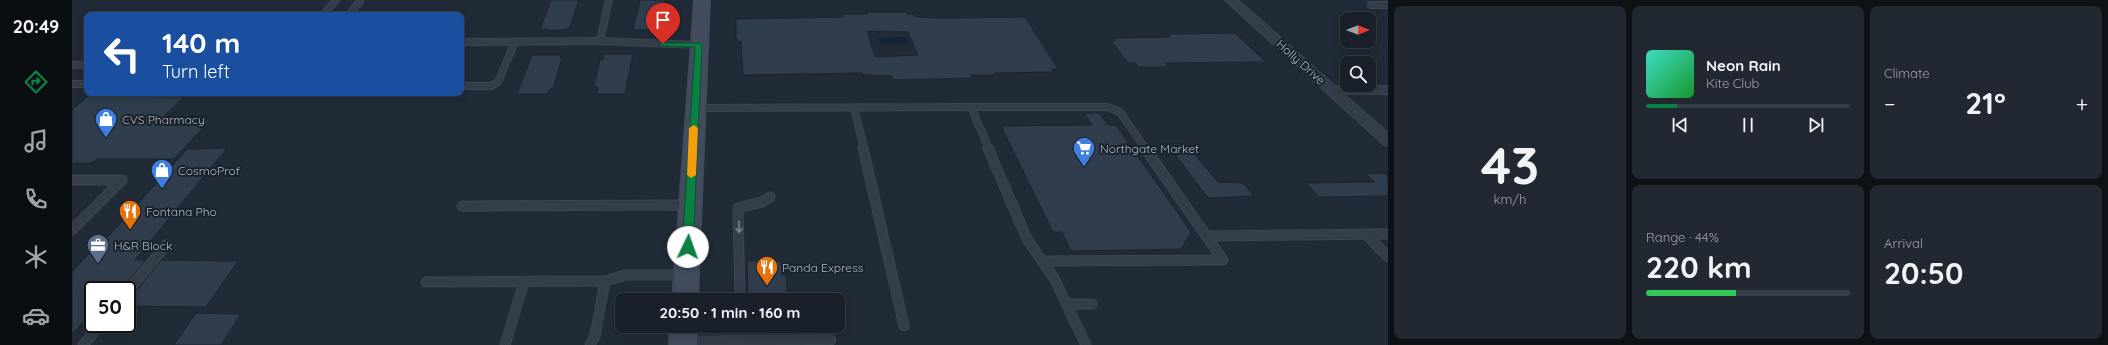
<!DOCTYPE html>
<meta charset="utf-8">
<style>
:root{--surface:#19202a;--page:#222832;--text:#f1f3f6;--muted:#9fa3a8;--line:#373e47;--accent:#0b8043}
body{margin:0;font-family:Quicksand,sans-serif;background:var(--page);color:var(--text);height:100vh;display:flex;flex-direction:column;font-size:15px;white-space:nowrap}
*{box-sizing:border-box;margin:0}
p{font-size:13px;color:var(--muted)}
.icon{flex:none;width:22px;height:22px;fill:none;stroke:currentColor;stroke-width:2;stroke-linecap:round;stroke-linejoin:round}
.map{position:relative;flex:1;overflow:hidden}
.side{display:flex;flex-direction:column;gap:6px;padding:6px;background:#0e1217;width:720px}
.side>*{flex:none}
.guide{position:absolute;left:12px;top:12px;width:380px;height:84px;border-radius:8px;box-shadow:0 2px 10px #0003,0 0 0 1px var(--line);background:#1a4fa0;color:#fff;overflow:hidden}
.needle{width:26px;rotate:90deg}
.controls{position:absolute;left:1268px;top:12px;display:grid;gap:8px}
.controls a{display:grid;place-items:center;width:36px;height:36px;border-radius:8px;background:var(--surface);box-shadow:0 2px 10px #0003,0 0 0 1px var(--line);font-size:20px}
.speed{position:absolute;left:12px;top:281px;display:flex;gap:8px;font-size:20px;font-weight:700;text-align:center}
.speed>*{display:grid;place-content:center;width:52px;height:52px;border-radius:50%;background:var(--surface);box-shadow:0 2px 10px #0003,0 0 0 1px var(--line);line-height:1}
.speed .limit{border:2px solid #111;border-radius:6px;background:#fff;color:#111}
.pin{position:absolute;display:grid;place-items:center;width:34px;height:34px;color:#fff;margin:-41px -17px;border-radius:50% 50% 50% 0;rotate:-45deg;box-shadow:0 0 4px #0007}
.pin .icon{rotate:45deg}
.me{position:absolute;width:44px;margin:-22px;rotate:3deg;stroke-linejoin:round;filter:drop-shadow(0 0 3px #0008)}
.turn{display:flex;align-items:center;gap:14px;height:84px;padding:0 12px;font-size:18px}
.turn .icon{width:52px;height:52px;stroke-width:2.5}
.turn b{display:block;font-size:28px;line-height:34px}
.big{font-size:30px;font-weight:700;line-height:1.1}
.side .card{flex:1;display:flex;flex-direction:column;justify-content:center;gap:6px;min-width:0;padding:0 14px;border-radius:8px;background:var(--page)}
.side .dial{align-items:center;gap:0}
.dial b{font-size:52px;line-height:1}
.song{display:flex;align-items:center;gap:12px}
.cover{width:48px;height:48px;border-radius:6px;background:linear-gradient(135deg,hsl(170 70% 55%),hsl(130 70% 35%))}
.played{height:4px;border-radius:2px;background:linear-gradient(90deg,var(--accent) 15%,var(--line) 15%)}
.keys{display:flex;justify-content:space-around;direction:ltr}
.heat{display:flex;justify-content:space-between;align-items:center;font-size:22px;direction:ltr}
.charge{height:6px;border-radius:3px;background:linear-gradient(90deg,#34c759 44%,var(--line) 0)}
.side .tiles{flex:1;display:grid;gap:6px;grid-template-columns:repeat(3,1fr)}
.card:first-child{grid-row:span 2}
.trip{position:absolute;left:543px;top:293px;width:230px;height:40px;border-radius:8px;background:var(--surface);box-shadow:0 2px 10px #0003,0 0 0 1px var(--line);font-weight:700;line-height:40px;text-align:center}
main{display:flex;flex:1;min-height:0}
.menu{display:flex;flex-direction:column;width:72px;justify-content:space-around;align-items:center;background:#0a0d11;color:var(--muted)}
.menu .icon{width:28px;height:28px}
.menu .current{color:var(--accent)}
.menu b{font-size:18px;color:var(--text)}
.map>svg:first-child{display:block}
.water{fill:#142336}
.building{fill:#2f3d4d;stroke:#1c242f;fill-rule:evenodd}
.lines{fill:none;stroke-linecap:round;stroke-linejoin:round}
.service-far1-casing{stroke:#3d4652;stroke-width:8}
.service-casing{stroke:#3d4652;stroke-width:11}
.minor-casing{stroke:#3d4652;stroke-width:2}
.secondary-casing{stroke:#3d4652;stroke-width:2}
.service-far1{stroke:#343d49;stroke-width:6}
.service{stroke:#343d49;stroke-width:9}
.minor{fill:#343d49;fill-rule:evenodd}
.secondary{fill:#424c5c;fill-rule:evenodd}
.oneway{stroke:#78818d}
.route{fill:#0b8043;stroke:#07532c}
.slow{fill:#f59e0b}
.labels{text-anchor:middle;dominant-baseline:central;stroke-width:4;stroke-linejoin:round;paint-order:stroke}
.street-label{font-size:12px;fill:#afb8c5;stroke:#1a222d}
.poi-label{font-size:12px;fill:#afb8c5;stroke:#1a222d;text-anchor:start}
</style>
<main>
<nav class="menu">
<b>20:49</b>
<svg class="icon current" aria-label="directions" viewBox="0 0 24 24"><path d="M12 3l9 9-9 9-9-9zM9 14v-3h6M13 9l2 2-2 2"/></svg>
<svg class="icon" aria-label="music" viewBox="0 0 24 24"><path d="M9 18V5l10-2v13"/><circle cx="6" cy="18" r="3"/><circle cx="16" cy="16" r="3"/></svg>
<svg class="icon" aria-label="phone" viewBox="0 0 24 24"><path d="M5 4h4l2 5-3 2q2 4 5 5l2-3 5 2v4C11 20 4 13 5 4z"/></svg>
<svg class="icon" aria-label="climate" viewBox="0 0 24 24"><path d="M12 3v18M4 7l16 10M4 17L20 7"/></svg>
<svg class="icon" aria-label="car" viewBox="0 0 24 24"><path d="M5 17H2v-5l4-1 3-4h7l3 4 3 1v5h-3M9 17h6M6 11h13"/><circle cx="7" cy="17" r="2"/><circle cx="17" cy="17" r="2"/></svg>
</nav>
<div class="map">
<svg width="1316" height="345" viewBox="0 0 1316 345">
<rect width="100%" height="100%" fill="#212b38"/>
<path class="water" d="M833,37L836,44L808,45L806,38Z"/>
<g class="building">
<path d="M479,0H507L497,29L476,31V29H468Z"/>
<path d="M568,0H593L588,30H561Z"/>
<path d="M795,12H835V14H842L843,17L867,18L953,17L986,69H980L982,72L923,73V74L920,75H899L901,78L866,79L821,80L820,76L791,75L790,73L671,75L669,42L664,39V19L771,17L770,14H795ZM795,31L836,32L846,55L803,57Z"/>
<path d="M1163,33L1194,62L1093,63L1096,67H1066L1063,63H1056L1039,41L1044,40L1042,38L1098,37L1095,34Z"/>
<path d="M532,54H561L553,94H524L526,87H522L528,60H531Z"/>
<path d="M460,55H489L488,58H490L481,89H478L476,94H445Z"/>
<path d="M16,96L112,97L88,120H138L102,159H25L20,163H0V110Z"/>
<path d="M1012,113H1027L1036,125H1044L1119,232L1109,249L999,251L990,232H981L929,126L1020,125Z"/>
<path d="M1095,144H1114L1146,182L1171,183L1182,196L1136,198Z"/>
<path d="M155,148L63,260H74L49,290H21V310L0,335V272L21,249H25L115,149Z"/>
<path d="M1312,173L1316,177V196L1247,197L1234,183L1303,182L1294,174Z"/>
<path d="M89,260L166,261L134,307L55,306V298L60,296Z"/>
<path d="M675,261H709L710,275H714L716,300H676Z"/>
<path d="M124,313L169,314L149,345H102Z"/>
</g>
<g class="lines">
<g class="service-far1-casing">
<g id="service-far1">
<path d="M1299,5H1316"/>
<path d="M251,15L264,0"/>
<path d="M277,15L288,1"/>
<path d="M528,41L537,0"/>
<path d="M389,42L528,41L627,45"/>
<path d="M0,65H15"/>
<path d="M0,84H15"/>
<path d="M389,86H419L426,82L443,42"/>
<path d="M782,107L792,149"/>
<path d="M899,107L917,149"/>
<path d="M899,107H1036L1048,112L1074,149"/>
<path d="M623,108L899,107"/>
</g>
</g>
<g class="service-casing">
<g id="service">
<path d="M791,148L832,326"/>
<path d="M916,148L955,239L970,261L1151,260L1073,148"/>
<path d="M0,180H50L0,230"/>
<path d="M390,206L617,205"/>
<path d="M1294,234L1316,257"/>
<path d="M1135,236L1316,234"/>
<path d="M970,261L982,278L1014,345"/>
<path d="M354,282L533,281L553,275H611"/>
<path d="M55,292L94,245"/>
<path d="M668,300L666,208L690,202L698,197"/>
<path d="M995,304H1020"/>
<path d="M616,341L759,340"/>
<path d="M11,345L29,324"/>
<path d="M433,345L452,282"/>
<path d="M518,345L523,336L533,281"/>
</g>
</g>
<g class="minor-casing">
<path id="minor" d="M1153,0H1166L1263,86H1316V94H1272L1316,133V146L1311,144Z"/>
</g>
<g class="secondary-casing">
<g id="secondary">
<path d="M622,0H638L626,300H600Z"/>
<rect x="597" y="326" width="28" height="19"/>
</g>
</g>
<use href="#service-far1" class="service-far1"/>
<use href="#service" class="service"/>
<use href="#minor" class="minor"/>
<use href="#secondary" class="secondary"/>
</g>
<defs><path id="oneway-shaft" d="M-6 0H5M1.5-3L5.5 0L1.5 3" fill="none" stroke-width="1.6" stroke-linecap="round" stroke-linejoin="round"/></defs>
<use class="oneway" href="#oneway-shaft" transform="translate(667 227) rotate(89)"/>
<path class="route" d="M588,43H627L630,45L621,247L616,251L610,247L623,47L591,46H588Z"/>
<path class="slow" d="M622,125L626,128L624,175L619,178L615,175L617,128Z"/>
<defs>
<g id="shop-pin" transform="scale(1.15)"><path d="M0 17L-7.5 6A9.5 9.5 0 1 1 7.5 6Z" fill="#3f7fe0" stroke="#1a222d"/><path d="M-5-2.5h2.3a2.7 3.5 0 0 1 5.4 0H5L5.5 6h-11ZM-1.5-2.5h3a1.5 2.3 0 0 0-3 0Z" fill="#fff"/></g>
<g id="supermarket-pin" transform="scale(1.15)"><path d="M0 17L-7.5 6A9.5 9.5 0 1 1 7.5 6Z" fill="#3f7fe0" stroke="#1a222d"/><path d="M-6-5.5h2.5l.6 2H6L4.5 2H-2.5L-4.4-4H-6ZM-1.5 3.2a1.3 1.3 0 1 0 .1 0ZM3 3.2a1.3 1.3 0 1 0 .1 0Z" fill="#fff"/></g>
<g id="restaurant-pin" transform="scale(1.15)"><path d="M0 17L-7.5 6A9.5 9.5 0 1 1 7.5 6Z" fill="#e8710a" stroke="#1a222d"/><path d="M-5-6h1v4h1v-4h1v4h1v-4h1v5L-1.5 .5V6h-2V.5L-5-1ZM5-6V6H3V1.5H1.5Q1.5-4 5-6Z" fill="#fff"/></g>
<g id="office-pin" transform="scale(1.15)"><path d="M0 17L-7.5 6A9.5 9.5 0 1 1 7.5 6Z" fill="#5c6f8a" stroke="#1a222d"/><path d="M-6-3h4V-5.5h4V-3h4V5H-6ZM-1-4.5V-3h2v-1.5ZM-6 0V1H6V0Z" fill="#fff"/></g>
</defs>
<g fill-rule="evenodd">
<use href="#shop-pin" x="34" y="119"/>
<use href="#supermarket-pin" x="1012" y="148"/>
<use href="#shop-pin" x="90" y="170"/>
<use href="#restaurant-pin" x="58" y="211"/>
<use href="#office-pin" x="26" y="245"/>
<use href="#restaurant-pin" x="695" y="267"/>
</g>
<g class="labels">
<g class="street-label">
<text transform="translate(1229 62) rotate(42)">Holly Drive</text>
</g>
<g class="poi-label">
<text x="50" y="119">CVS Pharmacy</text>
<text x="1028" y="148">Northgate Market</text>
<text x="106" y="170">CosmoProf</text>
<text x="74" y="211">Fontana Pho</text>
<text x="42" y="245">H&amp;R Block</text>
<text x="710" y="267">Panda Express</text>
</g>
</g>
</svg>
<div class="controls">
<a><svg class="needle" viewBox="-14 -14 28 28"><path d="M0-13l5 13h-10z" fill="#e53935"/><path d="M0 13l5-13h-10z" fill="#9fa3a8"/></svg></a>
<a><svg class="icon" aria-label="search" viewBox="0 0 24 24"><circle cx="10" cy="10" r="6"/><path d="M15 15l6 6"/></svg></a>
</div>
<div class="speed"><div class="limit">50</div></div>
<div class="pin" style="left:591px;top:44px;background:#d93025"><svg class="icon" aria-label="arrive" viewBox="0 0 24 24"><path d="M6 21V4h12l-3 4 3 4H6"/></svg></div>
<svg class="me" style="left:616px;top:247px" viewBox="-20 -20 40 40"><circle r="19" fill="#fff"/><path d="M0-13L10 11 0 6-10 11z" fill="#0b8043"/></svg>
<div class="trip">20:50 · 1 min · 160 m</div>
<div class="guide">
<div class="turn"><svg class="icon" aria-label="left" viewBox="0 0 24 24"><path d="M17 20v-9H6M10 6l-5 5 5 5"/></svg><div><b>140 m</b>Turn left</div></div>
</div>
</div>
<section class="side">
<div class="tiles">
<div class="card dial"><b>43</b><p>km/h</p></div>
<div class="card">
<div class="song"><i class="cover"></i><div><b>Neon Rain</b><p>Kite Club</p></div></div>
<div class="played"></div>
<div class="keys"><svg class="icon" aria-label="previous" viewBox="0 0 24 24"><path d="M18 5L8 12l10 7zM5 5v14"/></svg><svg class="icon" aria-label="pause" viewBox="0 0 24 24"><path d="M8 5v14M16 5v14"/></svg><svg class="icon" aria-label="next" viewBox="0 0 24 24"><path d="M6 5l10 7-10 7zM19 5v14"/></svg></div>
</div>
<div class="card"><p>Climate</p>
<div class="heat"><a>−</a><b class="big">21°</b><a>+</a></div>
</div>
<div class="card"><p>Range · 44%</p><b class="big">220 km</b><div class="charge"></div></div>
<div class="card"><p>Arrival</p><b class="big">20:50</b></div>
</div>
</section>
</main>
